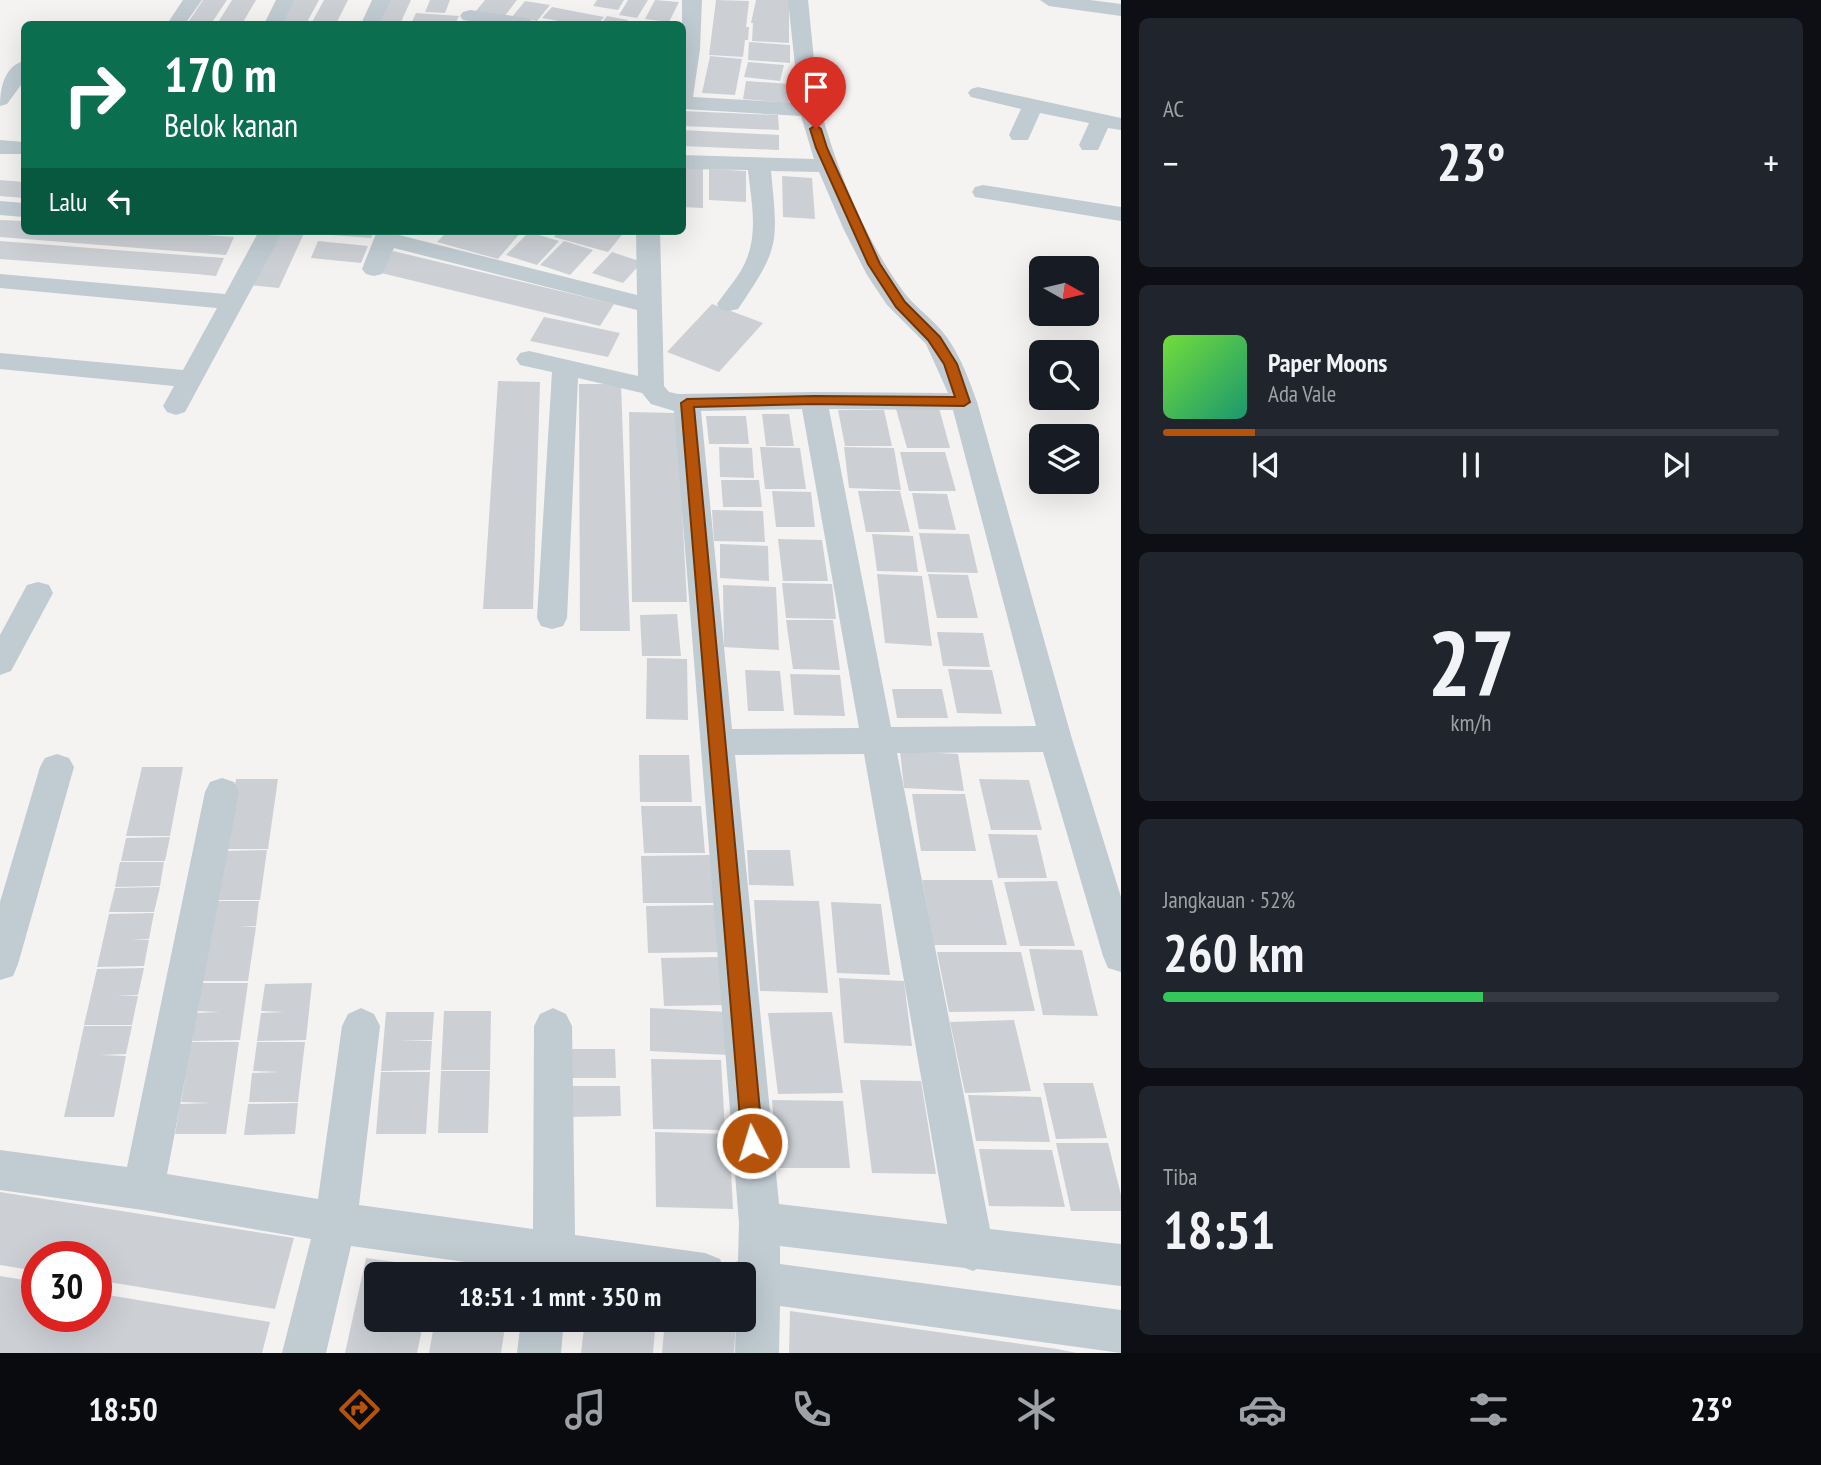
<!DOCTYPE html>
<html lang="id">
<meta charset="utf-8">
<style>
:root{--surface:#171b24;--page:#20242c;--text:#f1f3f6;--muted:#9ea1a6;--line:#363941;--accent:#b45309}
body{margin:0;font-family:"PT Sans Narrow",sans-serif;background:var(--page);color:var(--text);height:100vh;display:flex;flex-direction:column;font-size:26px;white-space:nowrap}
*{box-sizing:border-box;margin:0}
p{font-size:23px;color:var(--muted)}
.icon{flex:none;width:38px;height:38px;fill:none;stroke:currentColor;stroke-width:2;stroke-linecap:round;stroke-linejoin:round}
.map{position:relative;flex:1;overflow:hidden}
.panel{display:flex;flex-direction:column;gap:18px;padding:18px;background:#0d0f14;width:700px}
.panel>*{flex:none}
.top-card{position:absolute;left:21px;top:21px;width:665px;height:214px;border-radius:10px;box-shadow:0 7px 28px #0002;background:#0b6e4f;color:#fff;overflow:hidden}
.needle{width:46px;rotate:98deg}
.tools{position:absolute;left:1029px;top:256px;display:grid;gap:14px}
.tools a{display:grid;place-items:center;width:70px;height:70px;border-radius:10px;background:var(--surface);box-shadow:0 7px 28px #0002;font-size:35px}
.speed{position:absolute;left:21px;top:1241px;display:flex;gap:14px;font-size:35px;font-weight:700;text-align:center}
.speed>*{display:grid;place-content:center;width:91px;height:91px;border-radius:50%;background:var(--surface);box-shadow:0 7px 28px #0002;line-height:1}
.speed .limit{border:10px solid #d22;background:#fff;color:#111}
.pin{position:absolute;display:grid;place-items:center;width:60px;height:60px;color:#fff;margin:-72px -30px;border-radius:50% 50% 50% 0;rotate:-45deg;box-shadow:0 0 7px #0007}
.pin .icon{rotate:45deg}
.me{position:absolute;width:77px;margin:-38px;rotate:355deg;stroke-linejoin:round;filter:drop-shadow(0 0 5px #0008)}
.turn{display:flex;align-items:center;gap:24px;height:147px;padding:0 28px;font-size:32px}
.turn .icon{width:91px;height:91px;stroke-width:2.5}
.turn b{display:block;font-size:49px;line-height:60px}
.then{display:flex;align-items:center;height:66px;padding:0 28px;background:#0003;gap:14px;font-size:26px}
.big{font-size:52px;font-weight:600;line-height:1.1}
.panel .tile{flex:1;display:flex;flex-direction:column;justify-content:center;gap:10px;min-width:0;padding:0 24px;border-radius:10px;background:var(--page)}
.panel .dial{align-items:center;gap:0}
.dial b{font-size:91px;line-height:1}
.song{display:flex;align-items:center;gap:21px}
.cover{width:84px;height:84px;border-radius:10px;background:linear-gradient(135deg,hsl(100 70% 55%),hsl(160 70% 35%))}
.played{height:7px;border-radius:4px;background:linear-gradient(90deg,var(--accent) 15%,var(--line) 15%)}
.keys{display:flex;justify-content:space-around;direction:ltr}
.heat{display:flex;justify-content:space-between;align-items:center;font-size:38px;direction:ltr}
.charge{height:10px;border-radius:5px;background:linear-gradient(90deg,#34c759 52%,var(--line) 0)}
.trip{position:absolute;left:364px;top:1262px;width:392px;height:70px;border-radius:10px;background:var(--surface);box-shadow:0 7px 28px #0002;font-weight:600;line-height:70px;text-align:center}
.tab-bar{display:flex;height:112px;justify-content:space-around;align-items:center;background:#090b0e;color:var(--muted)}
.tab-bar .icon{width:49px;height:49px}
.tab-bar .selected{color:var(--accent)}
.tab-bar b{font-size:32px;color:var(--text)}
main{display:flex;flex:1;min-height:0}
.map>svg:first-child{display:block}
.building{fill:#ccd0d5}
.lines{fill:none;stroke-linecap:round;stroke-linejoin:round}
.street{fill:#c0cbd2;fill-rule:evenodd}
.route{fill:#b45309;stroke:#753606;stroke-width:2}
</style>
<main>
<div class="map">
<svg width="1121" height="1353" viewBox="0 0 1121 1353">
<rect width="100%" height="100%" fill="#f5f2f2"/>
<g class="building">
<path d="M203,0H227L211,24H187Z"/>
<path d="M232,0H256L242,24H217Z"/>
<path d="M295,0H319L306,24H281Z"/>
<path d="M324,0H348L336,24H311Z"/>
<path d="M387,0H411L400,24H375Z"/>
<path d="M430,0H450L445,13L425,12Z"/>
<path d="M485,0H517L504,17L475,12Z"/>
<path d="M597,0H624L618,10L593,6Z"/>
<path d="M628,0H648L637,18L619,15Z"/>
<path d="M655,0L679,2L669,22L645,19Z"/>
<path d="M716,0L749,1L746,27H749L748,40H745L743,57L709,55Z"/>
<path d="M756,0H789V43L752,41L753,23H751Z"/>
<path d="M525,1L550,5L537,21L512,17Z"/>
<path d="M552,7L604,17L598,24H575L542,18Z"/>
<path d="M416,13L459,16L455,24H411Z"/>
<path d="M607,16L628,20L625,24H601Z"/>
<path d="M749,42L790,45V63L748,60Z"/>
<path d="M710,56L742,59L735,95L702,93Z"/>
<path d="M748,62L784,65L780,81L744,77Z"/>
<path d="M746,81L791,84L789,103L743,99Z"/>
<path d="M682,111L778,115L779,130L682,126Z"/>
<path d="M682,130L779,135V150L682,146Z"/>
<path d="M682,169H703V208L682,207Z"/>
<path d="M709,169L746,171V202L709,200Z"/>
<path d="M782,176L812,178L815,219L783,217Z"/>
<path d="M0,180L24,182V198L0,196Z"/>
<path d="M0,220L24,221V231H148L234,237L226,255L0,237Z"/>
<path d="M275,231H305L279,288L249,285Z"/>
<path d="M320,231H374L371,238L319,234Z"/>
<path d="M448,231H522L498,259L437,242Z"/>
<path d="M559,231H625L608,252L554,237Z"/>
<path d="M529,232L559,241L537,265L506,255Z"/>
<path d="M0,241L129,251L224,258L216,276L196,274L0,259Z"/>
<path d="M318,241L368,246L361,263L311,258Z"/>
<path d="M564,241L593,250L570,275L540,265Z"/>
<path d="M393,251L614,304L600,326L377,272Z"/>
<path d="M612,252L642,262L623,283L592,273Z"/>
<path d="M712,304L763,323L719,372L667,352Z"/>
<path d="M544,317L564,321L620,333L608,357L530,341Z"/>
<path d="M498,381L540,382L533,609H483Z"/>
<path d="M579,384H621L630,631H580Z"/>
<path d="M939,408L950,448H907L896,409Z"/>
<path d="M838,410H884L892,446H845Z"/>
<path d="M629,412L677,413L687,602H632Z"/>
<path d="M762,414H789L794,446H766Z"/>
<path d="M706,416H746L749,444H709Z"/>
<path d="M719,447L752,448L754,478L720,477Z"/>
<path d="M760,447L800,448L806,489H765Z"/>
<path d="M844,447L894,448L901,490L849,488Z"/>
<path d="M900,452H945L956,491H909Z"/>
<path d="M721,480H759L762,507H723Z"/>
<path d="M772,491L811,492L815,527H776Z"/>
<path d="M858,491H900L910,532H866Z"/>
<path d="M912,493L947,494L956,530L919,529Z"/>
<path d="M712,510L763,511L765,542L714,541Z"/>
<path d="M919,533L969,534L978,573L927,572Z"/>
<path d="M872,534L913,536L918,572L877,571Z"/>
<path d="M778,539L822,540L828,581H783Z"/>
<path d="M720,544L768,546L769,581L720,578Z"/>
<path d="M877,574L922,576L932,646L885,643Z"/>
<path d="M928,574L968,575L978,618H937Z"/>
<path d="M782,583L832,584L836,619L786,618Z"/>
<path d="M723,585L776,587L779,650L724,647Z"/>
<path d="M677,614L681,656H642L640,615Z"/>
<path d="M786,620H833L840,670L793,669Z"/>
<path d="M937,632L983,633L990,667L943,666Z"/>
<path d="M647,658L687,659L688,720L646,719Z"/>
<path d="M948,669L992,670L1002,714L957,713Z"/>
<path d="M745,670L780,671L784,711H748Z"/>
<path d="M790,674L840,675L845,716L794,715Z"/>
<path d="M892,689H942L948,718H897Z"/>
<path d="M900,751L958,754L964,791L904,788Z"/>
<path d="M639,755H689L692,802H640Z"/>
<path d="M142,767H183L170,836H126Z"/>
<path d="M236,779H278L268,849H224Z"/>
<path d="M979,779L1029,780L1042,830H991Z"/>
<path d="M912,794H965L976,851H921Z"/>
<path d="M641,806H701L705,853H644Z"/>
<path d="M988,834L1037,835L1047,878H998Z"/>
<path d="M170,837L165,861H121L126,838Z"/>
<path d="M267,850L260,900H215L223,851Z"/>
<path d="M747,850H790L794,886L749,885Z"/>
<path d="M710,855L715,903H643L641,856Z"/>
<path d="M120,862H164L160,886L115,887Z"/>
<path d="M922,880H992L1007,945H934Z"/>
<path d="M1057,881L1075,946H1020L1004,882Z"/>
<path d="M160,887L154,912H109L115,888Z"/>
<path d="M754,900L819,901L828,993L760,991Z"/>
<path d="M214,901H259L256,926H240L256,927L248,981H201Z"/>
<path d="M831,902L881,904L890,975L837,973Z"/>
<path d="M720,905L724,952L648,953L646,906Z"/>
<path d="M154,913L149,939H132L149,940L144,966L97,967L109,914Z"/>
<path d="M1029,949L1082,950L1098,1016L1043,1015Z"/>
<path d="M937,952H1021L1035,1011L949,1012Z"/>
<path d="M721,957L725,1005L664,1006L661,958Z"/>
<path d="M144,968L138,995L116,996H138L132,1025H84L97,969Z"/>
<path d="M839,978L904,981L912,1046L844,1043Z"/>
<path d="M201,983H248L240,1040L192,1041L196,1013L219,1012L196,1011Z"/>
<path d="M312,983L306,1040L257,1041L261,1013L284,1012L261,1011L265,984Z"/>
<path d="M650,1008L728,1012L729,1055L650,1051Z"/>
<path d="M444,1011H491L490,1070H441Z"/>
<path d="M386,1012H434L432,1040H399L432,1041L430,1070L381,1071Z"/>
<path d="M832,1012L843,1093L778,1094L768,1013Z"/>
<path d="M1014,1020L1031,1091L965,1093L950,1022Z"/>
<path d="M84,1026H132L126,1054L100,1055L126,1056L114,1117H64Z"/>
<path d="M191,1042H239L226,1134H175L180,1104L211,1103L181,1102Z"/>
<path d="M257,1042H305L298,1102H249L252,1073L280,1072L253,1071Z"/>
<path d="M567,1049H615L616,1078H567Z"/>
<path d="M651,1059L721,1060L725,1130L653,1129Z"/>
<path d="M441,1071H490L488,1133H438Z"/>
<path d="M381,1072H430L426,1134H376Z"/>
<path d="M860,1080L921,1081L936,1174L872,1173Z"/>
<path d="M1043,1083H1093L1107,1138L1056,1139Z"/>
<path d="M571,1086H620L621,1116L571,1117Z"/>
<path d="M968,1095L1041,1097L1050,1142L976,1141Z"/>
<path d="M772,1100L843,1101L850,1168H777Z"/>
<path d="M298,1103L295,1134L244,1135L248,1104Z"/>
<path d="M655,1132L729,1134L733,1209L656,1207Z"/>
<path d="M1056,1143H1108L1121,1195V1211H1071Z"/>
<path d="M979,1149L1052,1150L1065,1207L989,1206Z"/>
<path d="M0,1192L294,1238L275,1309L96,1280V1256H37V1271L0,1265Z"/>
<path d="M366,1258L433,1267L432,1274H376V1320H424L417,1353H345Z"/>
<path d="M0,1276L37,1282V1316H96V1293L270,1322L262,1353H0Z"/>
<path d="M790,1311L1057,1349L1077,1353H789Z"/>
<path d="M435,1320H506L501,1353H429Z"/>
<path d="M585,1320H656L653,1353H581Z"/>
<path d="M665,1320H736L734,1353H662Z"/>
</g>
<g class="lines">
<g class="street">
<path d="M183,0H202L185,24H167Z"/>
<path d="M276,0H295L282,24H264Z"/>
<path d="M372,0H391L379,24H361Z"/>
<path d="M682,0H702L700,49L693,97L799,103L788,0H808L817,90L831,91L834,95L821,111C838,172 863,234 900,287C911,304 928,315 941,330C959,351 968,377 977,402L1072,739L1121,897V972L1108,968L1103,956L1043,752L897,753L990,1229L1121,1244V1286L977,1269L973,1271L965,1268L780,1246V1264L1121,1310V1353L780,1306L779,1353H735L736,1320H744V1274H529V1271L351,1246L326,1353H282L311,1239L143,1210L0,1190V1150L127,1167L205,792L210,782L222,778L234,782L239,792L167,1174L318,1199L342,1026L348,1014L361,1008L374,1014L380,1026L359,1205L533,1229L534,1026L540,1014L553,1008L566,1014L572,1026L575,1235L705,1253L720,1259L726,1273L729,1265L738,1261L739,1223L674,411L651,404L642,393L578,378L567,618L563,626L552,629L541,626L537,618L552,372L520,365L516,359L520,353L529,351L638,376L637,310L394,248L382,274L374,276L366,274L362,269L377,231H401L399,235L637,295L636,231H660L664,386L669,392L678,394L814,392L948,393L926,344L887,305L867,275L844,230L819,172L771,171C778,245 780,247 738,309L729,311L720,309L717,304C727,289 741,275 747,258C758,230 751,199 748,170L682,169V155L814,159L801,116L682,109ZM802,409L859,728L732,729L701,411ZM829,409L953,410L1036,726L891,727ZM864,754L947,1224L779,1204L735,755Z"/>
<path d="M1040,0H1090L1121,4V16L1049,6Z"/>
<path d="M470,10L527,18L537,24H489L463,20L460,16L463,12Z"/>
<path d="M24,61V81L7,104L0,106C0,89 4,66 24,61Z"/>
<path d="M978,87L1121,118V130L1108,128L1098,150H1082L1079,145L1089,123L1040,113L1028,140H1012L1009,135L1021,109L971,97L968,93L971,89Z"/>
<path d="M0,140L24,142V154H0Z"/>
<path d="M983,185L1121,207V221L975,197L972,192L975,187Z"/>
<path d="M0,201L24,203V217L0,215Z"/>
<path d="M259,231H283L185,412L176,415L167,412L163,406L174,386L0,369V353L183,370L217,308L0,288V274L225,294Z"/>
<path d="M38,582L49,585L53,593L11,671L0,675V635L27,585Z"/>
<path d="M57,754L69,758L74,767L18,964L13,976L0,980V902L40,767L45,758Z"/>
<path d="M521,1320H564L561,1353H517Z"/>
</g>
</g>
<path class="route" d="M816,125L821,129L827,148L880,264L905,302L940,337L957,364L970,402L964,406L814,404L694,407L763,1143L760,1150L752,1153L745,1150L742,1143L681,403L687,399L814,396L955,397L944,364L928,340L896,307L868,264L816,148L810,129Z"/>
</svg>
<div class="tools">
<a><svg class="needle" viewBox="-14 -14 28 28"><path d="M0-13l5 13h-10z" fill="#e53935"/><path d="M0 13l5-13h-10z" fill="#9ea1a6"/></svg></a>
<a><svg class="icon" aria-label="search" viewBox="0 0 24 24"><circle cx="10" cy="10" r="6"/><path d="M15 15l6 6"/></svg></a>
<a><svg class="icon" aria-label="layers" viewBox="0 0 24 24"><path d="M12 4l9 5-9 5-9-5zM3 14l9 5 9-5"/></svg></a>
</div>
<div class="speed"><div class="limit">30</div></div>
<div class="pin" style="left:816px;top:129px;background:#d93025"><svg class="icon" aria-label="arrive" viewBox="0 0 24 24"><path d="M6 21V4h12l-3 4 3 4H6"/></svg></div>
<svg class="me" style="left:752px;top:1143px" viewBox="-20 -20 40 40"><circle r="17" fill="#b45309" stroke="#fff" stroke-width="3"/><path d="M0-11L8 9 0 5-8 9z" fill="#fff"/></svg>
<div class="trip">18:51 · 1 mnt · 350 m</div>
<div class="top-card">
<div class="turn"><svg class="icon" aria-label="right" viewBox="0 0 24 24"><path d="M7 20v-9h11M14 6l5 5-5 5"/></svg><div><b>170 m</b>Belok kanan</div></div>
<div class="then">Lalu<svg class="icon" aria-label="left" viewBox="0 0 24 24"><path d="M17 20v-9H6M10 6l-5 5 5 5"/></svg></div>
</div>
</div>
<section class="panel">
<div class="tile"><p>AC</p>
<div class="heat"><a>−</a><b class="big">23°</b><a>+</a></div>
</div>
<div class="tile">
<div class="song"><i class="cover"></i><div><b>Paper Moons</b><p>Ada Vale</p></div></div>
<div class="played"></div>
<div class="keys"><svg class="icon" aria-label="previous" viewBox="0 0 24 24"><path d="M18 5L8 12l10 7zM5 5v14"/></svg><svg class="icon" aria-label="pause" viewBox="0 0 24 24"><path d="M8 5v14M16 5v14"/></svg><svg class="icon" aria-label="next" viewBox="0 0 24 24"><path d="M6 5l10 7-10 7zM19 5v14"/></svg></div>
</div>
<div class="tile dial"><b>27</b><p>km/h</p></div>
<div class="tile"><p>Jangkauan · 52%</p><b class="big">260 km</b><div class="charge"></div></div>
<div class="tile"><p>Tiba</p><b class="big">18:51</b></div>
</section>
</main>
<nav class="tab-bar">
<b>18:50</b>
<svg class="icon selected" aria-label="directions" viewBox="0 0 24 24"><path d="M12 3l9 9-9 9-9-9zM9 14v-3h6M13 9l2 2-2 2"/></svg>
<svg class="icon" aria-label="music" viewBox="0 0 24 24"><path d="M9 18V5l10-2v13"/><circle cx="6" cy="18" r="3"/><circle cx="16" cy="16" r="3"/></svg>
<svg class="icon" aria-label="phone" viewBox="0 0 24 24"><path d="M5 4h4l2 5-3 2q2 4 5 5l2-3 5 2v4C11 20 4 13 5 4z"/></svg>
<svg class="icon" aria-label="climate" viewBox="0 0 24 24"><path d="M12 3v18M4 7l16 10M4 17L20 7"/></svg>
<svg class="icon" aria-label="car" viewBox="0 0 24 24"><path d="M5 17H2v-5l4-1 3-4h7l3 4 3 1v5h-3M9 17h6M6 11h13"/><circle cx="7" cy="17" r="2"/><circle cx="17" cy="17" r="2"/></svg>
<svg class="icon" aria-label="filters" viewBox="0 0 24 24"><path d="M4 7h16M4 17h16"/><circle cx="9" cy="7" r="2"/><circle cx="15" cy="17" r="2"/></svg>
<b>23°</b>
</nav>
